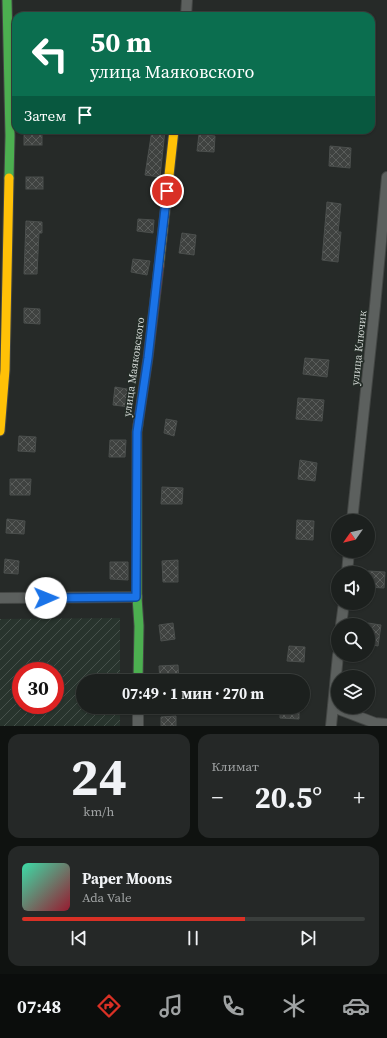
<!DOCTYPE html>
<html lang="ru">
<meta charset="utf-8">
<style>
:root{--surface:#1c201e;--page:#252827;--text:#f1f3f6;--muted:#a0a3a4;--line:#3a3e3c;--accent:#d93025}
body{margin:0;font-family:"Source Serif 4",serif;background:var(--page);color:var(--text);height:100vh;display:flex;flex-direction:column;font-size:15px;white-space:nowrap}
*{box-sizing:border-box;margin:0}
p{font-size:13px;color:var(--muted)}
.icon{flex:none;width:22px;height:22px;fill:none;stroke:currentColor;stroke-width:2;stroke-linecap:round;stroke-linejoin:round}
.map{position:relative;height:726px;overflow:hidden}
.drawer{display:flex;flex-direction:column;gap:8px;padding:8px;background:#0f1210;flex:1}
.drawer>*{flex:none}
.guide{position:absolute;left:12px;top:12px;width:363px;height:122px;border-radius:12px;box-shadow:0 1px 3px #0004,0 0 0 1px var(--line);background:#0b6e4f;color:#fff;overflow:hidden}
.needle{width:26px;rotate:236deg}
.controls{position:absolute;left:331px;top:514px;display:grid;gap:8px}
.controls a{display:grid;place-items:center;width:44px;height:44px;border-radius:50%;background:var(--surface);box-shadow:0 1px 3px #0004,0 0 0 1px var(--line);font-size:20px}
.speed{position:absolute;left:12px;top:662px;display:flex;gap:8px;font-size:20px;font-weight:700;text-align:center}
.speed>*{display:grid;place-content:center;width:52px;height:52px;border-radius:50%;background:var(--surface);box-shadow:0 1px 3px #0004,0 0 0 1px var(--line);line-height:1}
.speed .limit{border:6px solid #d22;background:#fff;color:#111}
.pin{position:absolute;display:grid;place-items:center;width:34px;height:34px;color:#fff;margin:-17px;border:2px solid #fff;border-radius:50%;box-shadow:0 1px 4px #0007}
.me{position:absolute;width:44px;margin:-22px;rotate:89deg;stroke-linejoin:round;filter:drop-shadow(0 0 3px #0008)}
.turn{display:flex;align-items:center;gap:14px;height:84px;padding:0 12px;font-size:18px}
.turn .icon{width:52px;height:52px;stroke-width:2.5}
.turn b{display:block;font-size:28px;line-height:34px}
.then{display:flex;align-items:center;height:38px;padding:0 12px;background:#0003;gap:8px;font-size:15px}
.big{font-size:30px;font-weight:700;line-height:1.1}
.drawer .tile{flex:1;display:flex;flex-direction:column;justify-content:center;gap:6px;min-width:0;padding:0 14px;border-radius:12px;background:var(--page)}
.drawer .dial{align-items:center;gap:0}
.dial b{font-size:52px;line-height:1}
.song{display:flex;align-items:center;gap:12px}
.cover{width:48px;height:48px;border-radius:6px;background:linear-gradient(135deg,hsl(160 70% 55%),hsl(350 70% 35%))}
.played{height:4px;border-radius:2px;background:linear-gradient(90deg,var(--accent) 65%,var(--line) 65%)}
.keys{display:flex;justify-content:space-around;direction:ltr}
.heat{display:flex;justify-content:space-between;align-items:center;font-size:22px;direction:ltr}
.drawer .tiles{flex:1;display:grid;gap:8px;grid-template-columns:1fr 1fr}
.tile:last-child{grid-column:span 2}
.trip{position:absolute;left:76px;top:674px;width:234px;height:40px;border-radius:20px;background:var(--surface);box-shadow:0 1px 3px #0004,0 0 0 1px var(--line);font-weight:700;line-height:40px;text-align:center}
.menu{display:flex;height:64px;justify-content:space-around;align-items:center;background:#0b0d0c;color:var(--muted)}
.menu .icon{width:28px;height:28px}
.menu .on{color:var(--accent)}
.menu b{font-size:18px;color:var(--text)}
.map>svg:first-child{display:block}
.industrial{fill:url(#industrial-furrows);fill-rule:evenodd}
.building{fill:url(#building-cross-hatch);stroke:#4b4f4d}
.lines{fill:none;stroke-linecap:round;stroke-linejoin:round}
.street-casing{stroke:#434644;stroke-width:12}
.fast-casing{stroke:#434644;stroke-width:11}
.slow-casing{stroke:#434644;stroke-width:11}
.jam-casing{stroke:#434644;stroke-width:11}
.street{stroke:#5c605e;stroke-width:10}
.fast{stroke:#4caf50;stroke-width:9}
.slow{stroke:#ffc107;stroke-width:9}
.jam{stroke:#c62828;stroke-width:9}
.route-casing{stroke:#114b97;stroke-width:10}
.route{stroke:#1a73e8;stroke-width:7}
.labels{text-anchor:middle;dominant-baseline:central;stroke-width:3.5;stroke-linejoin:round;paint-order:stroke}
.street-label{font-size:11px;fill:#d3d8d5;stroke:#242c27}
</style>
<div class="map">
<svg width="387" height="726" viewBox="0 0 387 726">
<defs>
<pattern id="industrial-furrows" width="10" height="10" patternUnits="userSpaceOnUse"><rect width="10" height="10" fill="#28342d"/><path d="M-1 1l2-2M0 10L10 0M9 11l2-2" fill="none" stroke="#46514b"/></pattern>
<pattern id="building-cross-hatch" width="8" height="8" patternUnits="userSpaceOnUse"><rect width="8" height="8" fill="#3f4240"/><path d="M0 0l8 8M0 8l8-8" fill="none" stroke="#5a5d5b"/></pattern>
</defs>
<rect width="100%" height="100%" fill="#262a28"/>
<path class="industrial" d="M120,618V681H83V707H120V726H0V619ZM21,671H55V705H21Z"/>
<g class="building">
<path d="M152,130H165L160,177L145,175Z"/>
<rect x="24" y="132" width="18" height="13"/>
<path d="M199,134L215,136L214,152L197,151Z"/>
<path d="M330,146L351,148L350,168L329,166Z"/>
<rect x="26" y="177" width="17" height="12"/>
<path d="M327,202L341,204L338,232H341L338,262L322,260Z"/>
<path d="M138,219L154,220L153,233L137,231Z"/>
<path d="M26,221L42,222V233H39L37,274H24Z"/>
<path d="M182,233L196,235L194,255L179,253Z"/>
<path d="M133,259L150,261L147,275L131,272Z"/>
<path d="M24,308L40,309V324L24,323Z"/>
<path d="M305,358L329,360L327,377L303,374Z"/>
<path d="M115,387L133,390L130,407L113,405Z"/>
<path d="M298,398L324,400L322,421L296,419Z"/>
<path d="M166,419L177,421L174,436L164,433Z"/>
<path d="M19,436L36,437L35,452L18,451Z"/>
<path d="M110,440H126L125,457H109Z"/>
<path d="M300,460L317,463L315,481L298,479Z"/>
<path d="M10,479H31L30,495H10Z"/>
<path d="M162,487L183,488L182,504H161Z"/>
<path d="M7,519L25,521L24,534L6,533Z"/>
<path d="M297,520L314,521L313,540L296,539Z"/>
<path d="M5,559L19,561L18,574L4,573Z"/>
<path d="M178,560V582H163L162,561Z"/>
<path d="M110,562H128V580L110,579Z"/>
<path d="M368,571L385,572L384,588L368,587Z"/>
<path d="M173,623L175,639L161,641L159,625Z"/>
<path d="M368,623L381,625L378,646L368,644Z"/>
<path d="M289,646L305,647L304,662L287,661Z"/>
<path d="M178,665L179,681H160L159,666Z"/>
<path d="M280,707H299V719L280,718Z"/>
<path d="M176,716V726H161V717Z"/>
</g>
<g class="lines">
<g class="street-casing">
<g id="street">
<path d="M186,16L187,0"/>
<path d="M352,521L375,306L387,177"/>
<path d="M347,573L349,551"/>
<path d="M0,598L137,597"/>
<path d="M341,625L344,603"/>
<path d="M333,707L375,723L387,724"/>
<path d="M138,726V707"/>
<path d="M331,726L338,655"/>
</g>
</g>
<g class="fast-casing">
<g id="fast">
<path d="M7,0L10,136L9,178"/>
<path d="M138,681L139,626L137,597V432L138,425"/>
</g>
</g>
<g class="slow-casing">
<g id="slow">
<path d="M159,266L174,130"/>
<path d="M0,431L5,370L9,178"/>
</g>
</g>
<g class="jam-casing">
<path id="jam" d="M138,425L148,358L159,266"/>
</g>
<use href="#street" class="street"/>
<use href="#fast" class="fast"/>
<use href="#slow" class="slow"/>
<use href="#jam" class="jam"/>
</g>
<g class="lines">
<g class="route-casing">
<path id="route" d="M46,598L136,597L137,432L148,358L167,191"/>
</g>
<use href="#route" class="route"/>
</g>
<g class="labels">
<g class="street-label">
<text transform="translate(359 348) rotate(-84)">улица Ключик</text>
<text transform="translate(134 367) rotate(-82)">улица Маяковского</text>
</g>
</g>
</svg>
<div class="controls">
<a><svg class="needle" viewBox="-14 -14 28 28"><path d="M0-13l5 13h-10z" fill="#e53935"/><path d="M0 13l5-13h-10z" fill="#a0a3a4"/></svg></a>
<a><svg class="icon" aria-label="sound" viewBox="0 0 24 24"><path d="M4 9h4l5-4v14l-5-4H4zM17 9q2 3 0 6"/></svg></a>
<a><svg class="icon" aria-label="search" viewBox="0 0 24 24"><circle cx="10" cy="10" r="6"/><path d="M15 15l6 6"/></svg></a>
<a><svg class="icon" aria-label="layers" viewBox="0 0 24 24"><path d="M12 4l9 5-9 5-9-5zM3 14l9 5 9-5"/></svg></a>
</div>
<div class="speed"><div class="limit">30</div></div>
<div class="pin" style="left:167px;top:191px;background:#d93025"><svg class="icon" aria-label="arrive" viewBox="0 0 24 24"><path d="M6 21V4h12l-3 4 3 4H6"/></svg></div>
<svg class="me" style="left:46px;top:598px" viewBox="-20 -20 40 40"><circle r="19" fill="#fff"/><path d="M0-13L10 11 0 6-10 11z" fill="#1a73e8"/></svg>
<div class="trip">07:49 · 1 мин · 270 m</div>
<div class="guide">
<div class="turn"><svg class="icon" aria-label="left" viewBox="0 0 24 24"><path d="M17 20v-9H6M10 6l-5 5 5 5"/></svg><div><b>50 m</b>улица Маяковского</div></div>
<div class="then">Затем<svg class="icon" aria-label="arrive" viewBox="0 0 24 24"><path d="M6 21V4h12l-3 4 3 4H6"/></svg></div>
</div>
</div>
<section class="drawer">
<div class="tiles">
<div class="tile dial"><b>24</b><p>km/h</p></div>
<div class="tile"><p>Климат</p>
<div class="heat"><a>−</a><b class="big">20.5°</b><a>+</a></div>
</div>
<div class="tile">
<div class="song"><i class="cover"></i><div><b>Paper Moons</b><p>Ada Vale</p></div></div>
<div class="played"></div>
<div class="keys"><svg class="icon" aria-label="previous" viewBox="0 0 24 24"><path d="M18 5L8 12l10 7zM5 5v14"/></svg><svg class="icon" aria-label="pause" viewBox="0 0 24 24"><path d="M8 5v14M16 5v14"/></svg><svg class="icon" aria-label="next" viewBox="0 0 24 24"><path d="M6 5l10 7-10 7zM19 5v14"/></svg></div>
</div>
</div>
</section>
<nav class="menu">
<b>07:48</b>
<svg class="icon on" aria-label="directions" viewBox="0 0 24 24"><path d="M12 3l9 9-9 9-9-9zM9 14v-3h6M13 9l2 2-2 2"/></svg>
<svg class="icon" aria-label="music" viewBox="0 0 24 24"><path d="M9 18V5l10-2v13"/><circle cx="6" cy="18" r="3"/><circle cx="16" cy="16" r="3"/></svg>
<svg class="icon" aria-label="phone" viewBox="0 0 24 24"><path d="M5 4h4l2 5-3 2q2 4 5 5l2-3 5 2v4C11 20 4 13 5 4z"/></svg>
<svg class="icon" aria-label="climate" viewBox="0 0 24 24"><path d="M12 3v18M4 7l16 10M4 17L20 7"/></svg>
<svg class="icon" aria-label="car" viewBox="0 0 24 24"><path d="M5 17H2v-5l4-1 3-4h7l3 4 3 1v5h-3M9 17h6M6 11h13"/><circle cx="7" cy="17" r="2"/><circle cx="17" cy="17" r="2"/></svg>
</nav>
